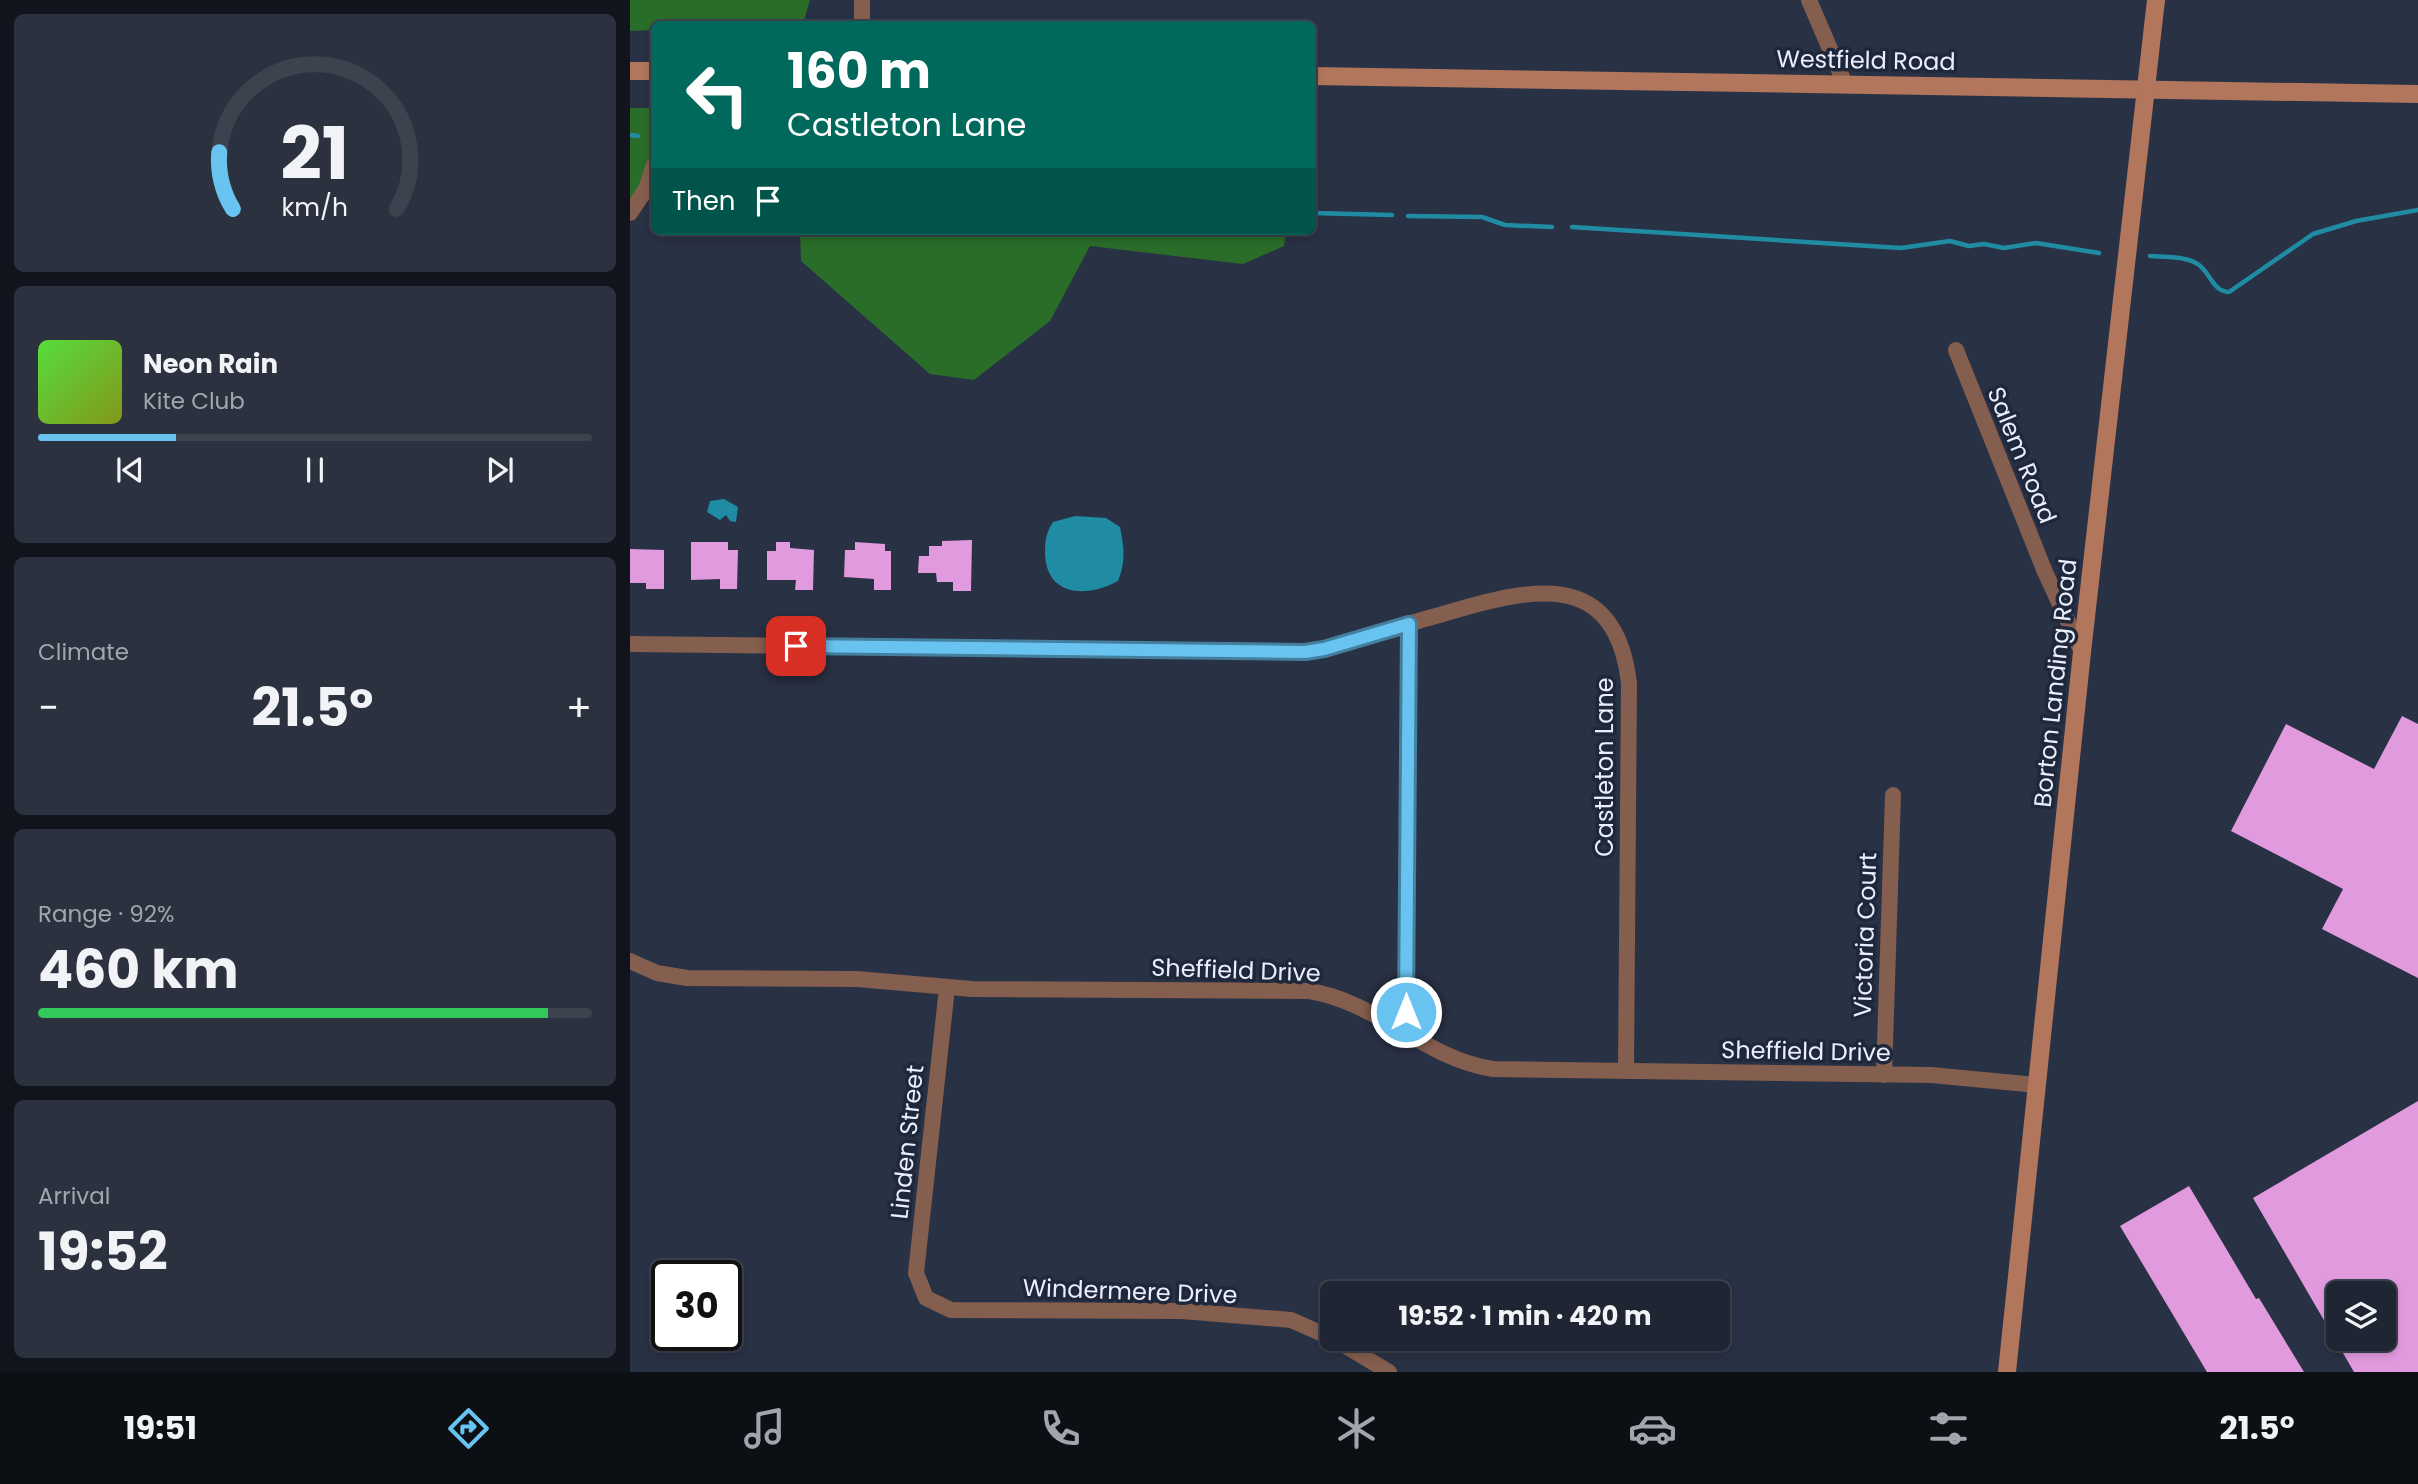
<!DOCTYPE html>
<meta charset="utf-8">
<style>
:root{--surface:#1f2533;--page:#2c313f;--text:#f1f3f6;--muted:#a1a5ac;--line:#3c424e;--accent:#69c3f1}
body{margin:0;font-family:Poppins,sans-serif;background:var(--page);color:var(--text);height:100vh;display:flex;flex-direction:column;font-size:26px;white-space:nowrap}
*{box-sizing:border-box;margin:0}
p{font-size:23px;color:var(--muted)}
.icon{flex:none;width:38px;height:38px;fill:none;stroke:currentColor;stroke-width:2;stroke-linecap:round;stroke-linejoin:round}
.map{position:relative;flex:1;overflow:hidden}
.side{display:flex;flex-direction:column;gap:14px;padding:14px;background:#11141c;width:630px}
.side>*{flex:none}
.top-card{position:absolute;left:21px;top:21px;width:665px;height:214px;border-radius:10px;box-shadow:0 4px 10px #0003,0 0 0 2px var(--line);background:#00695c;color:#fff;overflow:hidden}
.buttons{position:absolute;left:1696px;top:1281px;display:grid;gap:14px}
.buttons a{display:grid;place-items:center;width:70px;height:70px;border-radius:10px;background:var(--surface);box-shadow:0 4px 10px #0003,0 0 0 2px var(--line);font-size:35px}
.speed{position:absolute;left:21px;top:1260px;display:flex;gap:14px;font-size:35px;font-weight:700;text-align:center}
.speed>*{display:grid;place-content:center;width:91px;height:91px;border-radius:50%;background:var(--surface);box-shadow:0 4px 10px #0003,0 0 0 2px var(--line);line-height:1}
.speed .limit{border:4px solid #111;border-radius:10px;background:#fff;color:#111}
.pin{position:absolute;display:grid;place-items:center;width:60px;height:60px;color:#fff;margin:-30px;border-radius:14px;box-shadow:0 4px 10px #0006}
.me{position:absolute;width:77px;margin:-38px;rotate:0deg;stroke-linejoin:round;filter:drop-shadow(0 0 5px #0008)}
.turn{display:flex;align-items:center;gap:24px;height:147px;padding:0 21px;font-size:32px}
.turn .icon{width:91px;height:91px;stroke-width:2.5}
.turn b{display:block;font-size:49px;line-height:60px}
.then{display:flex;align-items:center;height:66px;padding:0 21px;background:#0003;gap:14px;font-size:26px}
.big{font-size:52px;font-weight:700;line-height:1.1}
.side .widget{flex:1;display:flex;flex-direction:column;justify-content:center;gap:10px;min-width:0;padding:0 24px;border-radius:10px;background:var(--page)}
.side .dial{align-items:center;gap:0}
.dial svg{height:182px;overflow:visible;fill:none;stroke:var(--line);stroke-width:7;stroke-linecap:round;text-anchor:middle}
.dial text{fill:var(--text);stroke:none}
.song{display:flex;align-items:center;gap:21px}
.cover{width:84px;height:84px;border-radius:10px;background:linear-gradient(135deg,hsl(110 70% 55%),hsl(70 70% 35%))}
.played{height:7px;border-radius:4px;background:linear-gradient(90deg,var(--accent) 25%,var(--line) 25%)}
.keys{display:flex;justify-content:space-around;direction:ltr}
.heat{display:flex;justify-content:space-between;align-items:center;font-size:38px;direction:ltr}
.charge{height:10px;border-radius:5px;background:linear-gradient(90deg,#34c759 92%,var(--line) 0)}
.trip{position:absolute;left:690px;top:1281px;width:410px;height:70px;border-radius:10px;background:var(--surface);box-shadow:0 4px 10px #0003,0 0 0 2px var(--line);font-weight:700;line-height:70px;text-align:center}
.dock{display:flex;height:112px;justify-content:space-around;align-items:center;background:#0c0f14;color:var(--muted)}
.dock .icon{width:49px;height:49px}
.dock .current{color:var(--accent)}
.dock b{font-size:32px;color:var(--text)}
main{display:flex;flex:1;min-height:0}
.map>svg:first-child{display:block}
.green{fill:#2a6d29}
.water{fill:#1f8ca4}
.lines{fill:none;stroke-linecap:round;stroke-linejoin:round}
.stream{stroke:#1f8ca4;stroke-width:4.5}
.building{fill:#e29adf;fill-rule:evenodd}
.street{stroke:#845e4e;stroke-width:16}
.secondary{stroke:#b1765c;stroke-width:18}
.route-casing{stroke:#447f9d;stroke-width:18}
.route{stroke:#69c3f1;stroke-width:12}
.labels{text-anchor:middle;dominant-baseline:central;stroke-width:7;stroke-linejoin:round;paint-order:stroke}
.street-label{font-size:24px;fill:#e9effc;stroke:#1f273a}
</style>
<main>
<section class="side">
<div class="widget dial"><svg viewBox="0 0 100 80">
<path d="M14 69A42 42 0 1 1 86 69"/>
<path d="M14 69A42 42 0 0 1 8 44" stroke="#69c3f1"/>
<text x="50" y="56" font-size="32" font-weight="700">21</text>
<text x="50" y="72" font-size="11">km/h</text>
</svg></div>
<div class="widget">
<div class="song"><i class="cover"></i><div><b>Neon Rain</b><p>Kite Club</p></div></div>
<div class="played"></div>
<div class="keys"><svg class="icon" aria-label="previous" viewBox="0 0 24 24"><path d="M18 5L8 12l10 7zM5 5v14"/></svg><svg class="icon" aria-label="pause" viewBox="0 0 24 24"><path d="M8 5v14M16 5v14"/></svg><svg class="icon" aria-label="next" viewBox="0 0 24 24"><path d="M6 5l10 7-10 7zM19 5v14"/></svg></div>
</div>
<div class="widget"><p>Climate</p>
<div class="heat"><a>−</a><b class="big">21.5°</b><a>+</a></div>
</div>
<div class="widget"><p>Range · 92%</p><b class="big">460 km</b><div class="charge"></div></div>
<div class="widget"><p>Arrival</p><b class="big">19:52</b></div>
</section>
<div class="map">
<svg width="1788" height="1372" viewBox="0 0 1788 1372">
<rect width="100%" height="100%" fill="#293144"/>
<g class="green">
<path d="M0,0H180L173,24H24V30L0,31Z"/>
<path d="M0,108H24V195L0,216Z"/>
<path d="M170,231H656L654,246L613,264L460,246L420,321L344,380L300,374L171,261Z"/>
</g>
<g class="water">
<path d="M94,499L108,507L106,522L100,521L96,515L90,520L77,512L80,501Z"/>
<path d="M445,516L476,518L490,527C494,548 496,561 488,581C457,598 416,597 415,553C415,540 416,533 423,522Z"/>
</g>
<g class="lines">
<g class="stream">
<path d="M0,135L8,136"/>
<path d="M682,213L762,215"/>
<path d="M778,216L852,217L875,225L922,227"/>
<path d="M942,227L1271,248L1320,241L1339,246L1354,244L1374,248L1406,243L1469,253"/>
<path d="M1520,256C1535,257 1552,256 1566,263C1580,270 1582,292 1599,292L1683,234L1726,221L1788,210"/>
</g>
</g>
<g class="building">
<path d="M342,540L341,591H323V582H307L306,573H288L289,556H299V546H312V541Z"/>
<path d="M61,542H98V550H108L107,589H90V579L61,580Z"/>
<path d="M146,542H160V548L184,550L183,590H165L166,580H137V551H146Z"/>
<path d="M225,542L255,544V551H261V590H244V579L214,577L215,550H225Z"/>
<path d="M0,549L34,550V589H16V583H0Z"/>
<path d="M1772,716L1788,724V978L1692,929L1713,889L1601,831L1656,724L1744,769Z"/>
<path d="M1788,1101V1372H1724L1623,1198ZM1708,1293H1754V1339H1708Z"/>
<path d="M1559,1186L1626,1299L1629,1298L1674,1372H1577L1490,1226Z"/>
</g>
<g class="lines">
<g class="street">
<path d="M1179,0L1215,84"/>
<path d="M232,24V0"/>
<path d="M0,213L16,189L24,165"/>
<path d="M1326,350L1415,572L1452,652"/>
<path d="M0,644L675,652L694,649C734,637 773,625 813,614C897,589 985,565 999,683L996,1071"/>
<path d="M0,961L27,973L57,978L227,979L342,989L679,991C746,1001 797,1060 863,1069L1301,1075L1407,1085"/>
<path d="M317,988L286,1273L296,1298L321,1310L552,1311L661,1320L702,1338"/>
<path d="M776,1032L779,624"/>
<path d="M1254,1075L1263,795"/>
<path d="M704,1339L759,1372"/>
</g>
<g class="secondary">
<path d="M0,71H24"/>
<path d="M682,76L1788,94"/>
<path d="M1377,1372L1452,652L1526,0"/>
</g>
</g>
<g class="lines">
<g class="route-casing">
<path id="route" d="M166,646L675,652L694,649L779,624L776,1012"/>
</g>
<use href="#route" class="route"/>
</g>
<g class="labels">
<g class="street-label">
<text transform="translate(1236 60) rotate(1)">Westfield Road</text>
<text transform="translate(1392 455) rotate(68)">Salem Road</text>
<text transform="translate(1425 683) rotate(-84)">Borton Landing Road</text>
<text transform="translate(974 767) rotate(-90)">Castleton Lane</text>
<text transform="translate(1235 935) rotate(-88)">Victoria Court</text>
<text transform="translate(606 970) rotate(2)">Sheffield Drive</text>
<text transform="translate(1176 1051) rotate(1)">Sheffield Drive</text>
<text transform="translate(277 1142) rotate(-84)">Linden Street</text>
<text transform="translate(500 1291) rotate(2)">Windermere Drive</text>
</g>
</g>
</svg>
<div class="buttons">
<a><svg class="icon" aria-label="layers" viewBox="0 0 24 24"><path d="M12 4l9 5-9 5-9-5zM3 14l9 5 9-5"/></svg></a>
</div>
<div class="speed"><div class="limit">30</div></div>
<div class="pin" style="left:166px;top:646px;background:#d93025"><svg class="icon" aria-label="arrive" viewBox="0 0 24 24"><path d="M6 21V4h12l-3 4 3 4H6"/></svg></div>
<svg class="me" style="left:776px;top:1012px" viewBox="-20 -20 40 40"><circle r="17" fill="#69c3f1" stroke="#fff" stroke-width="3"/><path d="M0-11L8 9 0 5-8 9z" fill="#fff"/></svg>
<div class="trip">19:52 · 1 min · 420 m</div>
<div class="top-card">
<div class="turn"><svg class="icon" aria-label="left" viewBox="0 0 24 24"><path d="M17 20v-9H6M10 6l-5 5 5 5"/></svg><div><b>160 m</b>Castleton Lane</div></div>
<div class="then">Then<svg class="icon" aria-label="arrive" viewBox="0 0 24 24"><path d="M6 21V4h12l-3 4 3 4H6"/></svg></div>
</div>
</div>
</main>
<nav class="dock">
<b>19:51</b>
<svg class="icon current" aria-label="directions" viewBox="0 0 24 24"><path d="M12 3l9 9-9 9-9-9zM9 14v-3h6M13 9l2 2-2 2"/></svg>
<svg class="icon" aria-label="music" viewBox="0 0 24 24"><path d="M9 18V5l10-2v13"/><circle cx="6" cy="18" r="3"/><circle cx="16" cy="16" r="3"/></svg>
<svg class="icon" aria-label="phone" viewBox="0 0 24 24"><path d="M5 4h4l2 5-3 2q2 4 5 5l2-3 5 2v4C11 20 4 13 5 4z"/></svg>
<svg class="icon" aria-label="climate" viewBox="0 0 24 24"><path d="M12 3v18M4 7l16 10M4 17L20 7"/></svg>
<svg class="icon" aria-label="car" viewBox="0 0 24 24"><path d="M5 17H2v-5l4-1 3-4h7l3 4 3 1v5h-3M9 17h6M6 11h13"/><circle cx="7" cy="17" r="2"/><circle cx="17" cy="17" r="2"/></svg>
<svg class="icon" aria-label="filters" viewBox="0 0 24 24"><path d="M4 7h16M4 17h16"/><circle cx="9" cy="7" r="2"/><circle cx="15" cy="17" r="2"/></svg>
<b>21.5°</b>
</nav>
